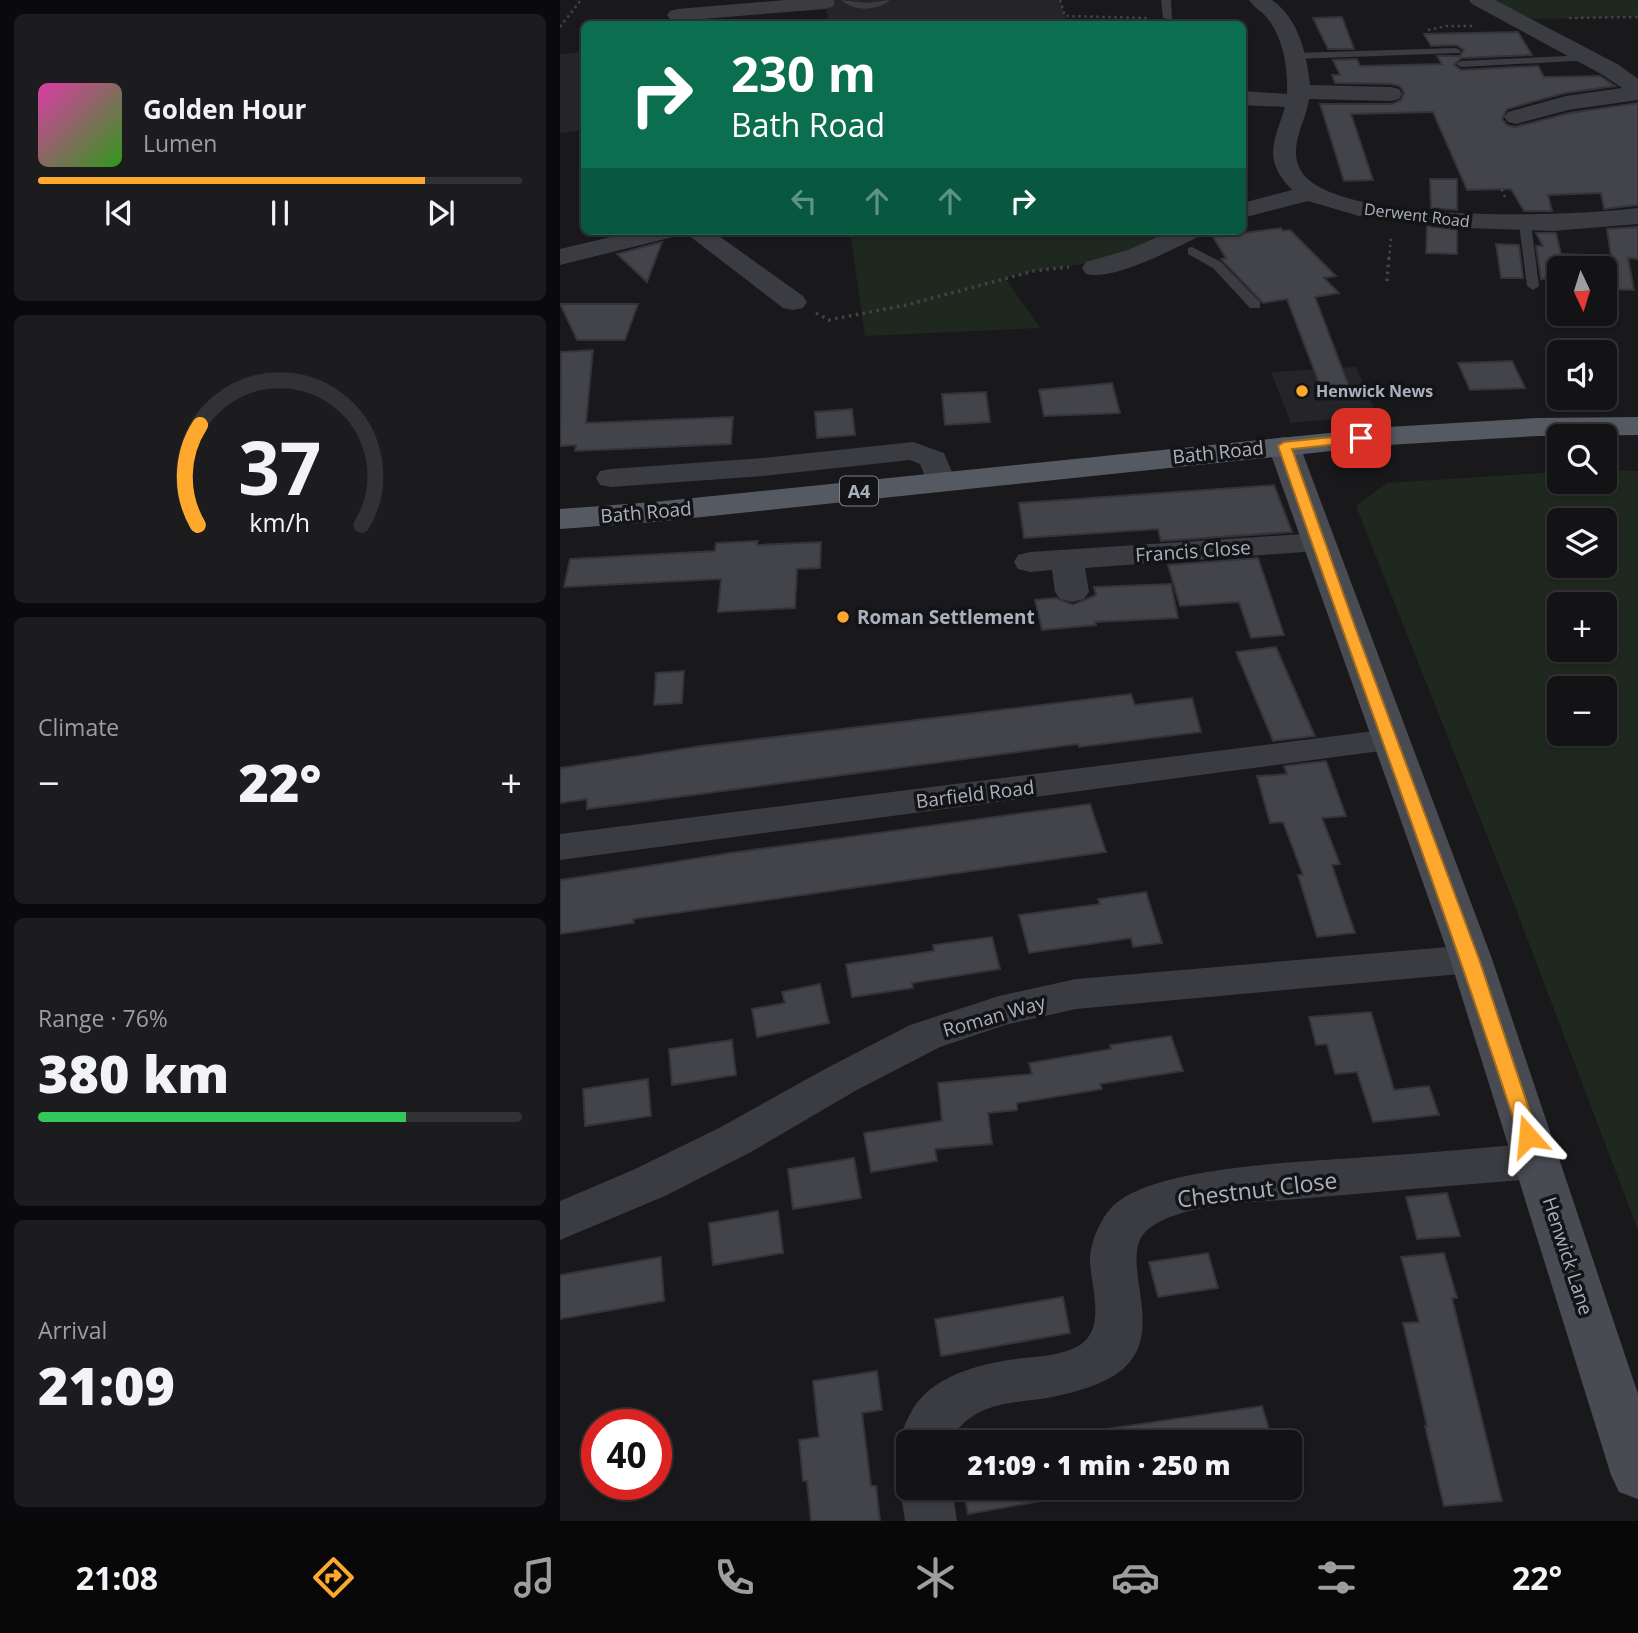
<!DOCTYPE html>
<meta charset="utf-8">
<style>
:root{--surface:#131315;--page:#1c1c1e;--text:#f1f3f6;--muted:#9d9ea0;--line:#323234;--accent:#ffa82e}
body{margin:0;font-family:"Open Sans",sans-serif;background:var(--page);color:var(--text);height:100vh;display:flex;flex-direction:column;font-size:26px;white-space:nowrap}
*{box-sizing:border-box;margin:0}
p{font-size:23px;color:var(--muted)}
.icon{flex:none;width:38px;height:38px;fill:none;stroke:currentColor;stroke-width:2;stroke-linecap:round;stroke-linejoin:round}
.map{position:relative;flex:1;overflow:hidden}
.details{display:flex;flex-direction:column;gap:14px;padding:14px;background:#0a0a0c;width:560px}
.details>*{flex:none}
.banner{position:absolute;left:21px;top:21px;width:665px;height:214px;border-radius:10px;box-shadow:0 2px 5px #0004,0 0 0 2px var(--line);background:#0b6e4f;color:#fff;overflow:hidden}
.needle{width:46px;rotate:176deg}
.fabs{position:absolute;left:987px;top:256px;display:grid;gap:14px}
.fabs a{display:grid;place-items:center;width:70px;height:70px;border-radius:10px;background:var(--surface);box-shadow:0 2px 5px #0004,0 0 0 2px var(--line);font-size:35px}
.speed{position:absolute;left:21px;top:1409px;display:flex;gap:14px;font-size:35px;font-weight:700;text-align:center}
.speed>*{display:grid;place-content:center;width:91px;height:91px;border-radius:50%;background:var(--surface);box-shadow:0 2px 5px #0004,0 0 0 2px var(--line);line-height:1}
.speed .limit{border:10px solid #d22;background:#fff;color:#111}
.pin{position:absolute;display:grid;place-items:center;width:60px;height:60px;color:#fff;margin:-30px;border-radius:14px;box-shadow:0 4px 10px #0006}
.me{position:absolute;width:77px;margin:-38px;rotate:342deg;stroke-linejoin:round;filter:drop-shadow(0 0 5px #0008)}
.turn{display:flex;align-items:center;gap:24px;height:147px;padding:0 35px;font-size:32px}
.turn .icon{width:91px;height:91px;stroke-width:2.5}
.turn b{display:block;font-size:49px;line-height:60px}
.lanes{display:flex;align-items:center;height:66px;padding:0 35px;background:#0003;justify-content:center;gap:35px;direction:ltr}
.lanes .off{opacity:.35}
.big{font-size:52px;font-weight:800;line-height:1.1}
.details .card{flex:1;display:flex;flex-direction:column;justify-content:center;gap:10px;min-width:0;padding:0 24px;border-radius:10px;background:var(--page)}
.details .dial{align-items:center;gap:0}
.dial svg{height:182px;overflow:visible;fill:none;stroke:var(--line);stroke-width:7;stroke-linecap:round;text-anchor:middle}
.dial text{fill:var(--text);stroke:none}
.song{display:flex;align-items:center;gap:21px}
.cover{width:84px;height:84px;border-radius:10px;background:linear-gradient(135deg,hsl(320 70% 55%),hsl(110 70% 35%))}
.played{height:7px;border-radius:4px;background:linear-gradient(90deg,var(--accent) 80%,var(--line) 80%)}
.keys{display:flex;justify-content:space-around;direction:ltr}
.heat{display:flex;justify-content:space-between;align-items:center;font-size:38px;direction:ltr}
.charge{height:10px;border-radius:5px;background:linear-gradient(90deg,#34c759 76%,var(--line) 0)}
.trip{position:absolute;left:336px;top:1430px;width:406px;height:70px;border-radius:10px;background:var(--surface);box-shadow:0 2px 5px #0004,0 0 0 2px var(--line);font-weight:800;line-height:70px;text-align:center}
.tab-bar{display:flex;height:112px;justify-content:space-around;align-items:center;background:#080808;color:var(--muted)}
.tab-bar .icon{width:49px;height:49px}
.tab-bar .current{color:var(--accent)}
.tab-bar b{font-size:32px;color:var(--text)}
main{display:flex;flex:1;min-height:0}
.map>svg:first-child{display:block}
.built{fill:#252529}
.green{fill:#1e281f;fill-rule:evenodd}
.building{fill:#434449;stroke:#333338;stroke-width:2}
.lines{fill:none;stroke-linecap:round;stroke-linejoin:round}
.path-far1{stroke:#404348;stroke-width:2.5;stroke-dasharray:2.5 3.5;stroke-linecap:butt}
.path{stroke:#404348;stroke-width:3.5;stroke-dasharray:2.5 4.5;stroke-linecap:butt}
.lane{fill:#3a3c41;fill-rule:evenodd}
.street{fill:#3a3c41;fill-rule:evenodd}
.secondary{fill:#484b52;fill-rule:evenodd}
.primary{fill:#555961;fill-rule:evenodd}
.route{fill:#ffa82e;stroke:#a66d1e;stroke-width:2}
.poi-dot{fill:#ffa82e;stroke:#141417;stroke-width:2.5}
.labels{text-anchor:middle;dominant-baseline:central;stroke-width:7;stroke-linejoin:round;paint-order:stroke}
.far-street-label{font-size:16px;fill:#aab1bd;stroke:#141417}
.far-poi-label{font-size:16px;font-weight:bold;fill:#aab1bd;stroke:#141417;text-anchor:start}
.shield{fill:#141417;stroke:#7d828b;stroke-width:2}
.shield-label{font-size:18px;font-weight:bold;fill:#aab1bd}
.street-label{font-size:19px;fill:#aab1bd;stroke:#141417}
.poi-label{font-size:19px;font-weight:bold;fill:#aab1bd;stroke:#141417;text-anchor:start}
.near-street-label{font-size:23px;fill:#aab1bd;stroke:#141417}
</style>
<main>
<section class="details">
<div class="card">
<div class="song"><i class="cover"></i><div><b>Golden Hour</b><p>Lumen</p></div></div>
<div class="played"></div>
<div class="keys"><svg class="icon" aria-label="previous" viewBox="0 0 24 24"><path d="M18 5L8 12l10 7zM5 5v14"/></svg><svg class="icon" aria-label="pause" viewBox="0 0 24 24"><path d="M8 5v14M16 5v14"/></svg><svg class="icon" aria-label="next" viewBox="0 0 24 24"><path d="M6 5l10 7-10 7zM19 5v14"/></svg></div>
</div>
<div class="card dial"><svg viewBox="0 0 100 80">
<path d="M14 69A42 42 0 1 1 86 69"/>
<path d="M14 69A42 42 0 0 1 15 25" stroke="#ffa82e"/>
<text x="50" y="56" font-size="32" font-weight="700">37</text>
<text x="50" y="72" font-size="11">km/h</text>
</svg></div>
<div class="card"><p>Climate</p>
<div class="heat"><a>−</a><b class="big">22°</b><a>+</a></div>
</div>
<div class="card"><p>Range · 76%</p><b class="big">380 km</b><div class="charge"></div></div>
<div class="card"><p>Arrival</p><b class="big">21:09</b></div>
</section>
<div class="map">
<svg width="1078" height="1521" viewBox="0 0 1078 1521">
<rect width="100%" height="100%" fill="#19191c"/>
<g class="built">
<path d="M264,0H500L507,24H269Z"/>
<path d="M24,52V130L0,133V54Z"/>
<path d="M796,367L817,415L731,423L711,372Z"/>
</g>
<g class="green">
<path d="M933,0H1078V17L971,19Z"/>
<path d="M290,231H606L550,260L474,271L445,278L480,328L305,336Z"/>
<path d="M1045,470L1078,471V1230L951,896L796,506L827,483L999,472V481H1045ZM999,520H1045V565H999ZM999,604H1045V649H999ZM999,688H1045V733H999Z"/>
</g>
<g class="building">
<path d="M782,17L794,49H768L753,18Z"/>
<path d="M958,32L972,55L901,58L894,65L901,70L978,66L984,77L1040,76L1055,86L1005,93L947,109L942,119L947,125L955,127L1009,113L1078,103V205L1044,209L1041,193L988,195L992,211H964L951,189L907,190L873,112L791,114L813,180L784,181L760,104H832L841,100L844,93L840,86L831,84L775,83L772,75H780L773,60L797,59L800,66L882,64L877,56H900L904,50L896,45L871,46L864,34Z"/>
<path d="M870,179H897V210L871,208Z"/>
<path d="M867,226L897,230V254L866,253Z"/>
<path d="M1078,227V259L1068,258L1074,290L1046,289L1045,268H999V279H981L976,246H983L976,233H996L1001,254L1051,256L1047,229Z"/>
<path d="M721,228L723,231L730,230L776,276L764,278L779,293L755,297L793,397L765,399L727,299L703,303L661,259L666,258L653,237Z"/>
<path d="M102,242L87,282L57,254Z"/>
<path d="M936,244L959,245L963,278H941Z"/>
<path d="M0,304H78L65,340H17Z"/>
<path d="M33,350L26,423L173,417L171,444L15,451L16,445L0,446L1,352Z"/>
<path d="M952,361L965,388L910,390L898,363Z"/>
<path d="M552,383L560,413L484,416L479,390Z"/>
<path d="M426,392L430,422L385,425L382,394Z"/>
<path d="M292,409L295,435L257,438L255,412Z"/>
<path d="M714,485L732,532L601,541L598,529L464,538L459,503Z"/>
<path d="M198,541L197,545L261,542L260,568L237,569L235,608L158,612L161,579L4,587L10,559L155,551L156,543Z"/>
<path d="M698,558L724,635L691,638L679,602L620,606L608,565Z"/>
<path d="M611,584L618,618L535,622L536,625L482,630L475,600L496,598L513,605L536,595L534,587Z"/>
<path d="M716,647L742,707L755,736L713,741L676,652Z"/>
<path d="M124,671L122,703L94,705L96,673Z"/>
<path d="M571,694L575,705L632,698L641,732L519,747L518,744L27,809V799L0,803V768L141,746Z"/>
<path d="M766,761L786,816L762,818L780,864L772,865L795,933L757,937L738,875H743L723,822L710,823L697,776L727,774L724,766Z"/>
<path d="M530,804L546,852L73,919L74,923L0,934V880L170,853Z"/>
<path d="M586,892L602,943L573,947L571,938L469,953L459,915L540,904L538,899Z"/>
<path d="M432,937L440,969L352,983L353,988L292,997L286,964L374,951L373,945Z"/>
<path d="M260,984L269,1023L197,1037L192,1009L225,1003L222,992Z"/>
<path d="M811,1012L834,1090L869,1086L879,1115L813,1122L797,1072L775,1074L767,1044L756,1045L749,1017Z"/>
<path d="M611,1036L623,1071L540,1084L542,1089L457,1103V1110L428,1113L432,1144L375,1149L377,1161L311,1172L304,1133L382,1121L378,1083L472,1074L469,1063L551,1049L550,1045Z"/>
<path d="M172,1040L176,1075L112,1085L109,1049Z"/>
<path d="M88,1079L91,1116L25,1126L23,1089Z"/>
<path d="M294,1158L301,1198L233,1209L228,1169Z"/>
<path d="M887,1193L900,1236L857,1239L846,1197Z"/>
<path d="M218,1211L223,1253L153,1265L149,1223Z"/>
<path d="M648,1253L658,1288L598,1297L589,1262Z"/>
<path d="M884,1253L897,1298H892L942,1501L884,1506L865,1426H867L843,1323L859,1322L841,1257Z"/>
<path d="M101,1257L104,1301L0,1319V1275Z"/>
<path d="M503,1297L510,1333L381,1356L375,1319Z"/>
<path d="M317,1371L322,1410L302,1413L311,1486H316L320,1521H251L247,1481H243L239,1440L259,1437L253,1381Z"/>
<path d="M702,1406L713,1442H536L533,1431Z"/>
<path d="M403,1488H479L481,1501L408,1514Z"/>
</g>
<g class="lines">
<g class="path-far1">
<path d="M500,0L505,16L589,18"/>
<path d="M1009,18L1078,17"/>
<path d="M0,27L21,0"/>
<path d="M868,30L886,26H915"/>
<path d="M853,94L915,92L937,100"/>
<path d="M928,118H910L945,197"/>
<path d="M1007,128L1025,136L1061,195"/>
<path d="M829,259L831,236"/>
</g>
<g class="path">
<path d="M827,281L829,257"/>
<path d="M256,313L269,320L346,305L474,271L509,267"/>
</g>
<g class="lane">
<path d="M281,0L306,3L330,0C317,11 294,12 281,0Z"/>
<path d="M601,0H611L612,20L603,18Z"/>
<path d="M896,48L901,51L900,53L734,59L729,56L734,53Z"/>
<path d="M1029,55L1034,58L1033,60L901,67L896,64L901,61Z"/>
<path d="M965,220L971,224L979,286L973,290L967,286L959,224Z"/>
<path d="M632,247L661,262L700,302V308H690L653,268L628,254V248Z"/>
</g>
<g class="street">
<path d="M225,0H273L275,3L272,7L265,9L117,21L110,19L107,15L110,11L117,9Z"/>
<path d="M689,0H712C739,19 747,55 750,85L831,87L839,89L842,94L839,99L831,101L749,99C746,122 727,147 741,171C774,226 1018,216 1078,208V224L992,231L907,228L799,216L748,201L682,218V203L732,190C702,159 714,143 725,107L682,105V91L727,94C728,69 724,40 708,19C703,12 694,8 689,0Z"/>
<path d="M909,0H935L1059,65L1078,79V100L1008,110L956,124L948,122L944,117L948,112L1006,96L1062,88L1043,75L912,4Z"/>
<path d="M76,231H121L117,236L0,265V249Z"/>
<path d="M123,231H152L243,296L247,302L243,308L233,310L223,308Z"/>
<path d="M610,231H644L640,236C613,249 554,281 526,274L522,268L526,262L568,250Z"/>
<path d="M353,442L384,453L396,482L392,489L381,491L370,489L360,464L350,460L203,476L51,487L40,485L36,478L40,471L51,469L203,458Z"/>
<path d="M759,533L770,536L775,543L770,550L525,568L529,592L524,599L512,602L500,599L495,592L492,570L470,572L458,569L454,562L458,555L470,552Z"/>
<path d="M830,729L843,732L848,740L843,748L0,860V834Z"/>
<path d="M911,945L925,949L931,959L925,969L911,973L516,1009L445,1025L380,1047L295,1091L191,1152L105,1196L0,1240V1201L73,1170L159,1128L265,1069L350,1025L439,996L516,979Z"/>
<path d="M976,1143L992,1149L999,1161L992,1173L976,1179C897,1185 818,1192 738,1199C698,1202 651,1202 613,1216C603,1219 588,1227 582,1236C561,1270 611,1338 555,1375C539,1385 519,1391 501,1395C466,1404 429,1398 402,1425C396,1430 392,1434 391,1442H348L347,1458C338,1440 341,1432 350,1414C370,1374 424,1363 464,1358C482,1356 504,1355 520,1345C548,1327 529,1283 530,1256C532,1239 540,1220 551,1208C590,1165 749,1162 807,1157C864,1153 920,1148 976,1143Z"/>
<path d="M348,1472V1488H392L397,1521H345L340,1488Z"/>
</g>
<path class="secondary" d="M724,437L735,439L740,446L932,959L1078,1394V1499L1059,1492L1051,1475L890,959L708,446L713,439Z"/>
<path class="primary" d="M1078,417V435L978,436L828,445L94,522L0,529V509L94,502L828,427L978,418Z"/>
</g>
<path class="route" d="M801,434L806,435V441L732,449L798,635L919,959L978,1136L975,1141L968,1143L961,1141L959,1136C884,904 797,676 718,446L724,442Z"/>
<g class="poi-dot">
<circle cx="742" cy="391" r="7"/>
<circle cx="283" cy="617" r="7"/>
</g>
<g class="labels">
<g class="far-street-label">
<text transform="translate(857 215) rotate(7)">Derwent Road</text>
</g>
<g class="far-poi-label">
<text x="756" y="391">Henwick News</text>
</g>
<rect class="shield" x="280" y="476.5" width="38" height="29" rx="5"/>
<g class="shield-label">
<text x="299" y="491">A4</text>
</g>
<g class="street-label">
<text transform="translate(658 452) rotate(-6)">Bath Road</text>
<text transform="translate(86 512) rotate(-5)">Bath Road</text>
<text transform="translate(633 551) rotate(-4)">Francis Close</text>
<text transform="translate(415 794) rotate(-7)">Barfield Road</text>
<text transform="translate(434 1016) rotate(-16)">Roman Way</text>
<text transform="translate(1008 1256) rotate(72)">Henwick Lane</text>
</g>
<g class="poi-label">
<text x="297" y="617">Roman Settlement</text>
</g>
<g class="near-street-label">
<text transform="translate(697 1189) rotate(-7)">Chestnut Close</text>
</g>
</g>
</svg>
<div class="fabs">
<a><svg class="needle" viewBox="-14 -14 28 28"><path d="M0-13l5 13h-10z" fill="#e53935"/><path d="M0 13l5-13h-10z" fill="#9d9ea0"/></svg></a>
<a><svg class="icon" aria-label="sound" viewBox="0 0 24 24"><path d="M4 9h4l5-4v14l-5-4H4zM17 9q2 3 0 6"/></svg></a>
<a><svg class="icon" aria-label="search" viewBox="0 0 24 24"><circle cx="10" cy="10" r="6"/><path d="M15 15l6 6"/></svg></a>
<a><svg class="icon" aria-label="layers" viewBox="0 0 24 24"><path d="M12 4l9 5-9 5-9-5zM3 14l9 5 9-5"/></svg></a>
<a>+</a>
<a>−</a>
</div>
<div class="speed"><div class="limit">40</div></div>
<div class="pin" style="left:801px;top:438px;background:#d93025"><svg class="icon" aria-label="arrive" viewBox="0 0 24 24"><path d="M6 21V4h12l-3 4 3 4H6"/></svg></div>
<svg class="me" style="left:968px;top:1136px" viewBox="-20 -20 40 40"><path d="M0-17L14 15 0 8-14 15z" fill="#ffa82e" stroke="#fff" stroke-width="4"/></svg>
<div class="trip">21:09 · 1 min · 250 m</div>
<div class="banner">
<div class="turn"><svg class="icon" aria-label="right" viewBox="0 0 24 24"><path d="M7 20v-9h11M14 6l5 5-5 5"/></svg><div><b>230 m</b>Bath Road</div></div>
<div class="lanes"><svg class="icon off" aria-label="left" viewBox="0 0 24 24"><path d="M17 20v-9H6M10 6l-5 5 5 5"/></svg><svg class="icon off" aria-label="ahead" viewBox="0 0 24 24"><path d="M12 20V5M6 11l6-6 6 6"/></svg><svg class="icon off" aria-label="ahead" viewBox="0 0 24 24"><path d="M12 20V5M6 11l6-6 6 6"/></svg><svg class="icon" aria-label="right" viewBox="0 0 24 24"><path d="M7 20v-9h11M14 6l5 5-5 5"/></svg></div>
</div>
</div>
</main>
<nav class="tab-bar">
<b>21:08</b>
<svg class="icon current" aria-label="directions" viewBox="0 0 24 24"><path d="M12 3l9 9-9 9-9-9zM9 14v-3h6M13 9l2 2-2 2"/></svg>
<svg class="icon" aria-label="music" viewBox="0 0 24 24"><path d="M9 18V5l10-2v13"/><circle cx="6" cy="18" r="3"/><circle cx="16" cy="16" r="3"/></svg>
<svg class="icon" aria-label="phone" viewBox="0 0 24 24"><path d="M5 4h4l2 5-3 2q2 4 5 5l2-3 5 2v4C11 20 4 13 5 4z"/></svg>
<svg class="icon" aria-label="climate" viewBox="0 0 24 24"><path d="M12 3v18M4 7l16 10M4 17L20 7"/></svg>
<svg class="icon" aria-label="car" viewBox="0 0 24 24"><path d="M5 17H2v-5l4-1 3-4h7l3 4 3 1v5h-3M9 17h6M6 11h13"/><circle cx="7" cy="17" r="2"/><circle cx="17" cy="17" r="2"/></svg>
<svg class="icon" aria-label="filters" viewBox="0 0 24 24"><path d="M4 7h16M4 17h16"/><circle cx="9" cy="7" r="2"/><circle cx="15" cy="17" r="2"/></svg>
<b>22°</b>
</nav>
